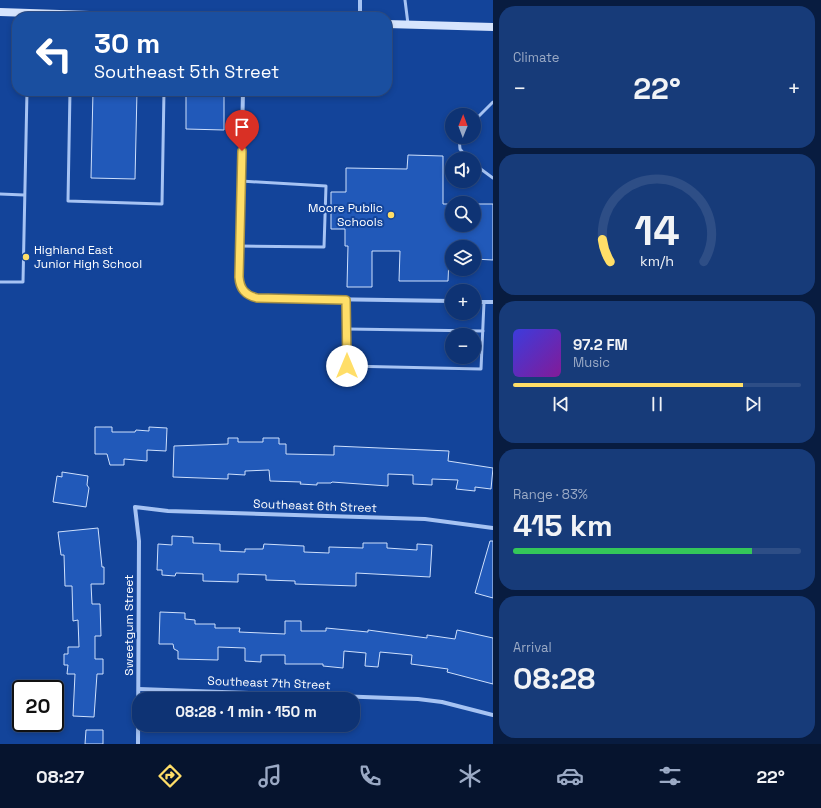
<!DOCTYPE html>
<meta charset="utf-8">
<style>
:root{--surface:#0e3374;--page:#173b79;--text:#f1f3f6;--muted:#9baac5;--line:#2e4e86;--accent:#ffde68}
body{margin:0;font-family:"Space Grotesk",sans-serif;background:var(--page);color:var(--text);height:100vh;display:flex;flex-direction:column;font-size:15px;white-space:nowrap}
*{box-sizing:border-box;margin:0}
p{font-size:13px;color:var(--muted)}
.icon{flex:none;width:22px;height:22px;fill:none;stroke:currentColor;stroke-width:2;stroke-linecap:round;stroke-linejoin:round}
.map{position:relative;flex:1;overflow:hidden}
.side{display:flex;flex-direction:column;gap:6px;padding:6px;background:#081c40;width:328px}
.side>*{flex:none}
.top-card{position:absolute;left:12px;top:12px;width:380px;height:84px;border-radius:16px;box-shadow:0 2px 6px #0003,0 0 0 1px var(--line);background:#1a4fa0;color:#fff;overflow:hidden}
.needle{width:26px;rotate:1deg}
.fabs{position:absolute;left:445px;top:108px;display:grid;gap:8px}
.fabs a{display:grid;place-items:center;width:36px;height:36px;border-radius:50%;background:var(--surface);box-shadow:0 2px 6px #0003,0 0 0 1px var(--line);font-size:20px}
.speed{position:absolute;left:12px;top:680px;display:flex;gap:8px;font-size:20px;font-weight:700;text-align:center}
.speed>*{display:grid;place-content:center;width:52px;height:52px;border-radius:50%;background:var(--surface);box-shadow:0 2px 6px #0003,0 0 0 1px var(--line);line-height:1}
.speed .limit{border:2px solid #111;border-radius:6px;background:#fff;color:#111}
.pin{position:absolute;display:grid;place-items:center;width:34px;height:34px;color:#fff;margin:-41px -17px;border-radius:50% 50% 50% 0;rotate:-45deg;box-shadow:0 0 4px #0007}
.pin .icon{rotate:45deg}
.me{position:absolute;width:44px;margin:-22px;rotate:0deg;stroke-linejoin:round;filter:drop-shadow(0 0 3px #0008)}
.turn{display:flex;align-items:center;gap:14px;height:84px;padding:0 16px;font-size:18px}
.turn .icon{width:52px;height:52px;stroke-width:2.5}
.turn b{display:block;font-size:28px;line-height:34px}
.big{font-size:30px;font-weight:700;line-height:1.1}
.side .widget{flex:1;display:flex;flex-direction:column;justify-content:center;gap:6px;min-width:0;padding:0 14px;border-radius:16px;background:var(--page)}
.side .dial{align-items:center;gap:0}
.dial svg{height:104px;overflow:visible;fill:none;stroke:var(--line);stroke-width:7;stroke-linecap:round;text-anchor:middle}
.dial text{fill:var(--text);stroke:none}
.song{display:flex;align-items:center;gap:12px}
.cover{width:48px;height:48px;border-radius:6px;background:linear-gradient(135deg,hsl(240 70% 55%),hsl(290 70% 35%))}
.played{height:4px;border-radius:2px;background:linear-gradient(90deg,var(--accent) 80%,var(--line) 80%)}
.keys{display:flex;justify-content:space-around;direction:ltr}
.heat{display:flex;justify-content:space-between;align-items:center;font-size:22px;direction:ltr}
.charge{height:6px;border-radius:3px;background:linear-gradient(90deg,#34c759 83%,var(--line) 0)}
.trip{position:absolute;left:132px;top:692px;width:228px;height:40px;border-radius:16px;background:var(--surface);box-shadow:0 2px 6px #0003,0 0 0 1px var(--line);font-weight:700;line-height:40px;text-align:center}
.dock{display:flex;height:64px;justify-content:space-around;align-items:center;background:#06142e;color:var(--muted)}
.dock .icon{width:28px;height:28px}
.dock .current{color:var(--accent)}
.dock b{font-size:18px;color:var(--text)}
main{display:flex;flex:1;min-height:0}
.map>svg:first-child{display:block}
.building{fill:#2159b9;stroke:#cee0fd}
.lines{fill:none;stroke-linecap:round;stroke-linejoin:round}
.lane{stroke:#a6c3f3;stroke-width:3}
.street{stroke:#a6c3f3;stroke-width:4}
.secondary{stroke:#d6e4fd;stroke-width:8}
.route-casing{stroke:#a69044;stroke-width:10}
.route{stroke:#ffde68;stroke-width:7}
.poi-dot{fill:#ffde68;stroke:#13449a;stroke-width:1.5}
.labels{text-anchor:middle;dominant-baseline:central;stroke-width:4;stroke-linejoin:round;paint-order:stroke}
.poi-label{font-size:12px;fill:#fff;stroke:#13449a;text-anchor:end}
.street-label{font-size:12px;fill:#fff;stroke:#13449a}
</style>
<main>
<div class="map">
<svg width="493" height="744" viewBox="0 0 493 744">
<rect width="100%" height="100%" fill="#13449a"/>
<g class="building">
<path d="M93,91H137L135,179L91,178Z"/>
<path d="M186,91H224V130L186,129Z"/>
<path d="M408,155L443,156V204H452V225H474V204H493V260L474,259V247H452V259H449L448,281H399L400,251H372V287H347L348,246H345V229H331V192H346V168L407,169Z"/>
<path d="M95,427H112V432H135L136,430L149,431V427L167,428L166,451L147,450V461L124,459V465H110L107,454H95Z"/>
<path d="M228,438H238V442H263V438H279V444H286V454L334,455V446L449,451L448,461L493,468L491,489L475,487V491L456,489L458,480L432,479V485L413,484V475L388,474V486L332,482L331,483H317V485L300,484L301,482L270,481L269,470L245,471V475L228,474V479L173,477L174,446L228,444Z"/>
<path d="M62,472L88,476L87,485L89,488L86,507L53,502L57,476L62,477Z"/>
<path d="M98,528L102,567H104V584H91L92,604H100L101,636H95V659H103V674H97L94,717L73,716L75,674H67L68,665H64V654H68V647H79L78,620L73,621L72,586H65L64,555H61L58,532Z"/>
<path d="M172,536L193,537V543L220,544V551L245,552V549H263L264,544L304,546V552L329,553V547L363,548V543H387V548L417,550V544L432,545L430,577L356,573V586L295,584V581L266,580V575L238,574V582L203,581V574L176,573L175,576L162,575V570H157L158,544L172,545Z"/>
<path d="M490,541H493V598L475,593Z"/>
<path d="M160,612L185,613V619L195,620V624H215V628H240L239,632L285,634V621H301V631H326V628L368,632V630L427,638V635L455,639L457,630L493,638V684L447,672L448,669L411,664L412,655L380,652L378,667L365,666L366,653L344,651L343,668L323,666V664H285V655H261V662L245,661V648L218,647V660L178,659V651L174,649L173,644H159Z"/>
<path d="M86,730H103V744H85Z"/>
</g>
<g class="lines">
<g class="lane">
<path d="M405,0L408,24"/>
<path d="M70,91L68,201L162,204L164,91"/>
<path d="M474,121L493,102"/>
<path d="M459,137L460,149L468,159"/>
<path d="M474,164L493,178"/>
<path d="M0,194L24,195"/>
<path d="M240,246L324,247L326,186L241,181"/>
<path d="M0,282H23L27,91"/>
<path d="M346,300L347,366L481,369L484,302"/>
<path d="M347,329L483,331"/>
</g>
<g class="street">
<path d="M360,0V17"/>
<path d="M243,91L239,277L240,284L246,294L257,298L452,301"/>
<path d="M474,302H493"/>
<path d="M139,689L418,699L442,702L493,715"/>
<path d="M138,744L139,541L135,507L168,511L425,519L493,528"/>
</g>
<g class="secondary">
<path d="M0,12L149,17"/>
<path d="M387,24L493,27"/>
</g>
</g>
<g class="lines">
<g class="route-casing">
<path id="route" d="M242,151L239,277C240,289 245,295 257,298L346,300L347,366"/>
</g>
<use href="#route" class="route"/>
</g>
<g class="poi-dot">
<circle cx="391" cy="215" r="4"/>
<circle cx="26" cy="257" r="4"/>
</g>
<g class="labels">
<g class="poi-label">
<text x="383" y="208">Moore Public<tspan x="383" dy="14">Schools</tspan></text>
<text x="34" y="250" text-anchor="start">Highland East<tspan x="34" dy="14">Junior High School</tspan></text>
</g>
<g class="street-label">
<text transform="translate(315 506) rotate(2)">Southeast 6th Street</text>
<text transform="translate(129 625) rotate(-90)">Sweetgum Street</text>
<text transform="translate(269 683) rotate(2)">Southeast 7th Street</text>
</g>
</g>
</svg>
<div class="fabs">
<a><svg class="needle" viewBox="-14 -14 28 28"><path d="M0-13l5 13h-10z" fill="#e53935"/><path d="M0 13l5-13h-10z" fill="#9baac5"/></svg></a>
<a><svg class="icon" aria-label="sound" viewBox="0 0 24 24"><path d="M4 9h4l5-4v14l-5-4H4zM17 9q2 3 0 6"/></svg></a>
<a><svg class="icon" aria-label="search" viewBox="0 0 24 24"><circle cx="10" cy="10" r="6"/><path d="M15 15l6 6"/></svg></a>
<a><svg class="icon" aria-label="layers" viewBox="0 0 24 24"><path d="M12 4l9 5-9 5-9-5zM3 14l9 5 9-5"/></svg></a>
<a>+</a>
<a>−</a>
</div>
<div class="speed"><div class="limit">20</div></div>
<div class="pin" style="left:242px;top:151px;background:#d93025"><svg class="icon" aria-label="arrive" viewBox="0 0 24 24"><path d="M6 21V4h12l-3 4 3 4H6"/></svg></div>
<svg class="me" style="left:347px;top:366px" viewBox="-20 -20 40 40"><circle r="19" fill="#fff"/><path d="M0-13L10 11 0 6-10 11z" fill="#ffde68"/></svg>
<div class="trip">08:28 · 1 min · 150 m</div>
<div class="top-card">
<div class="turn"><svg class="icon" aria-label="left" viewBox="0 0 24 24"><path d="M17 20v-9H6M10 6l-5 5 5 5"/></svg><div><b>30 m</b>Southeast 5th Street</div></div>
</div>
</div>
<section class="side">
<div class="widget"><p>Climate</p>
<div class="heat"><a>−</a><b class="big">22°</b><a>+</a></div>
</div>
<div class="widget dial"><svg viewBox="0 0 100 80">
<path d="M14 69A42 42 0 1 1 86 69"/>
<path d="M14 69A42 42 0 0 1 8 52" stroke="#ffde68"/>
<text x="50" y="56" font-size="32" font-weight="700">14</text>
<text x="50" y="72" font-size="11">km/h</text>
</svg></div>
<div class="widget">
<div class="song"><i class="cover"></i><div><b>97.2 FM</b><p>Music</p></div></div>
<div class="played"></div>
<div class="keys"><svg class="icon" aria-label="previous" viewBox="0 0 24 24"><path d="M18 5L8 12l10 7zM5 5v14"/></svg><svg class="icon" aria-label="pause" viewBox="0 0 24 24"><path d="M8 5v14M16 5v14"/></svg><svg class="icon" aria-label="next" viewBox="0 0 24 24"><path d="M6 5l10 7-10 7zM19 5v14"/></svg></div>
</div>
<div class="widget"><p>Range · 83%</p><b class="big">415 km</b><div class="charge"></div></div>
<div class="widget"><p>Arrival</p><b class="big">08:28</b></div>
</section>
</main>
<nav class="dock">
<b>08:27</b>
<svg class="icon current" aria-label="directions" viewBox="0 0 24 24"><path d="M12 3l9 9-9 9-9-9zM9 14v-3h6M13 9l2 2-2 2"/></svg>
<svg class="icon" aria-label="music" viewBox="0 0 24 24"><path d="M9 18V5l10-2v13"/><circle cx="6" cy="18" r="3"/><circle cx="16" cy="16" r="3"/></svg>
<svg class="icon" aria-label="phone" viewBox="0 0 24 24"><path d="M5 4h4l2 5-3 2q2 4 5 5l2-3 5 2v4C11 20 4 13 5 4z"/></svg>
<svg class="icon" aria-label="climate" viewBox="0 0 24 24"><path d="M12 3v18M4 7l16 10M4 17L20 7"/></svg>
<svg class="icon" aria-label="car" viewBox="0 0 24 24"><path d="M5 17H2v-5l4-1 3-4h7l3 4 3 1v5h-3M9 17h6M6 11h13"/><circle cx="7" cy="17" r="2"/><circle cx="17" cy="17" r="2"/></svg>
<svg class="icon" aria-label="filters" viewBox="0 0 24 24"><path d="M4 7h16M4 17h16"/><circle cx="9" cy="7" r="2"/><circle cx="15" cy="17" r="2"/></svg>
<b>22°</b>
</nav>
